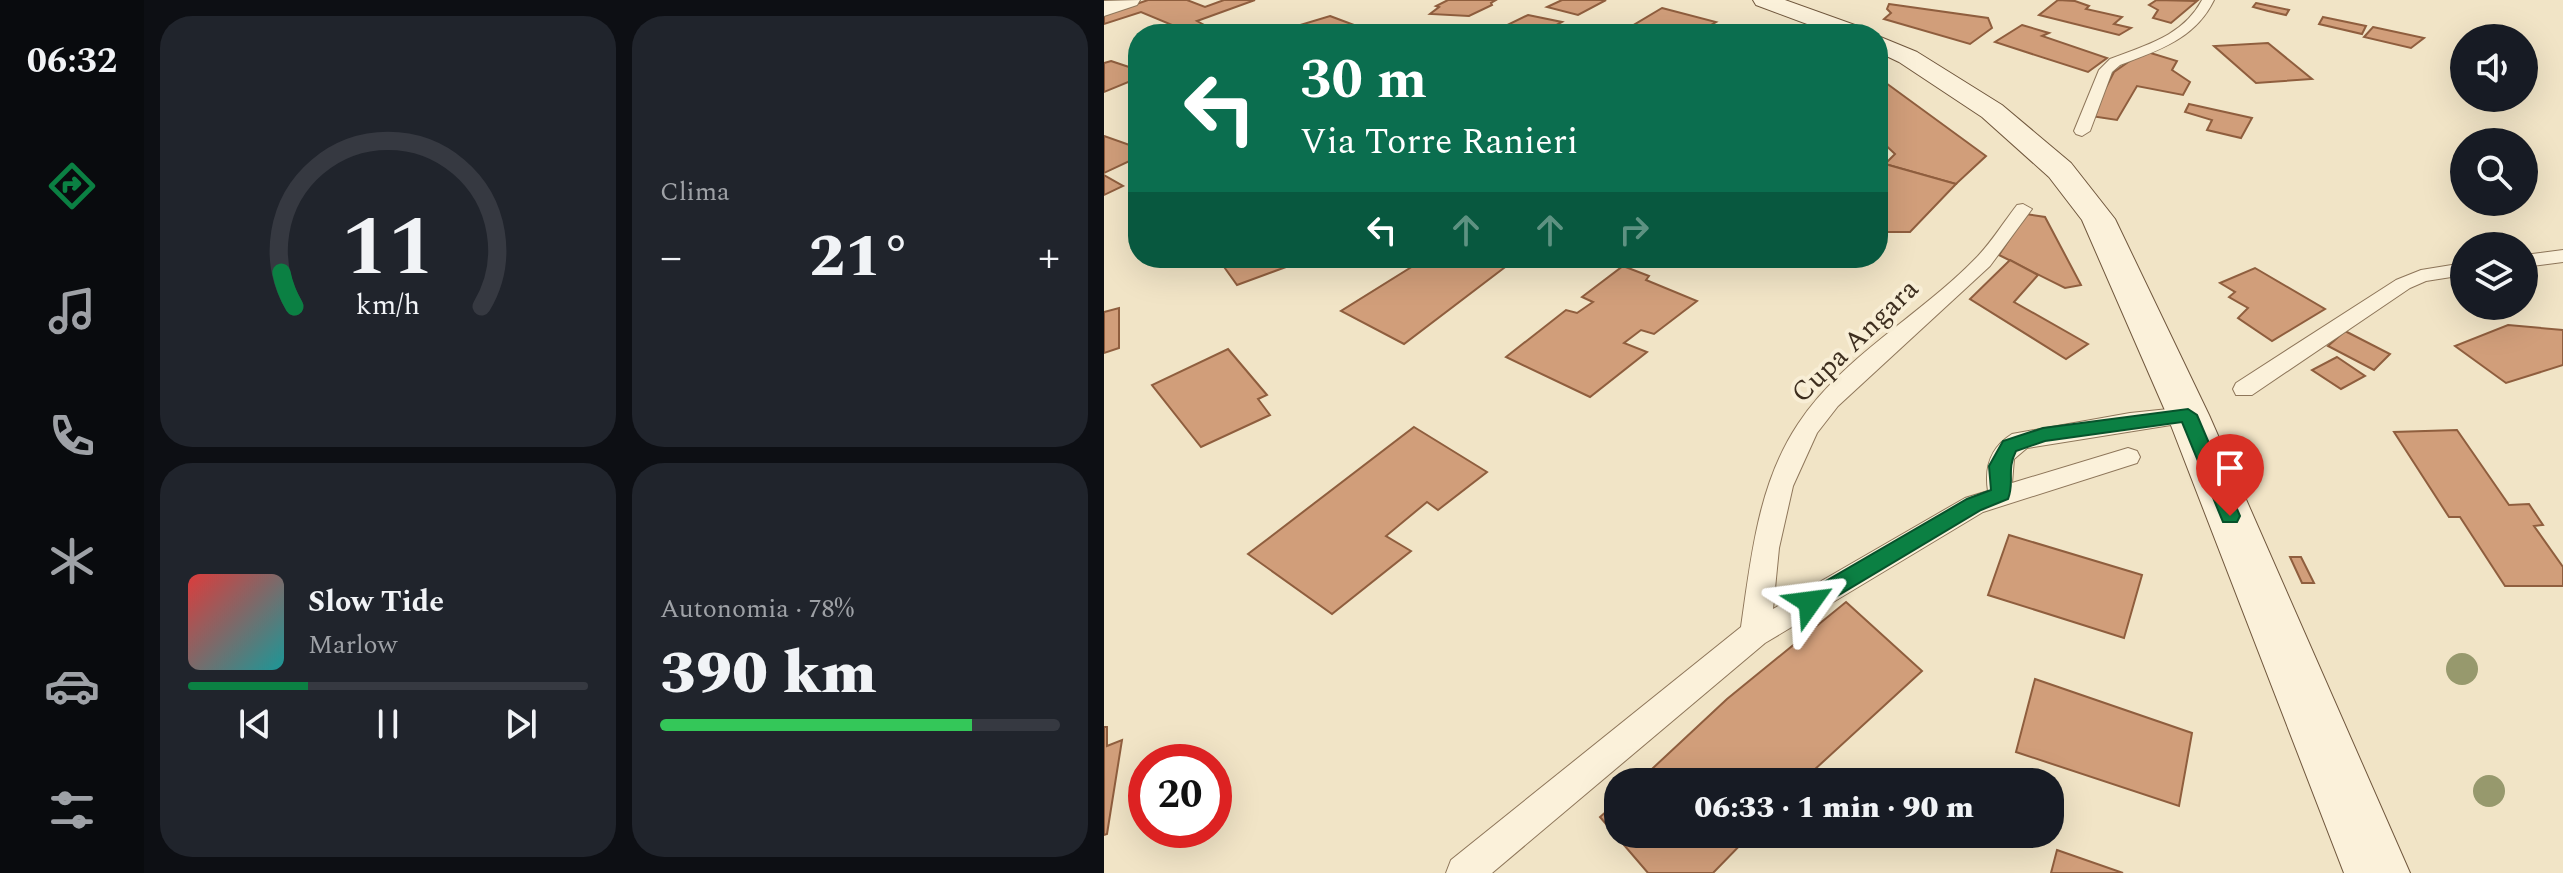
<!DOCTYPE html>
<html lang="it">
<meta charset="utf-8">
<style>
:root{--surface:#171b24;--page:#20242c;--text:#f1f3f6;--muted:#9ea1a6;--line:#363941;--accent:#0b8043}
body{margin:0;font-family:Spectral,serif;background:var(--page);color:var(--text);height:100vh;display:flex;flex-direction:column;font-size:30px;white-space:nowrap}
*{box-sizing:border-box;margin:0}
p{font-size:26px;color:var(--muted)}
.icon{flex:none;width:44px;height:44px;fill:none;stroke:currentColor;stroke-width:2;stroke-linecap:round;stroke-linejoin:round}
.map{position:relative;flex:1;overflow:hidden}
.details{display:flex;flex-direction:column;gap:16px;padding:16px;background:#0d0f14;width:960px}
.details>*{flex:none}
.hud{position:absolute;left:24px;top:24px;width:760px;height:244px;border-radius:32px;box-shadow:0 8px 32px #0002;background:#0b6e4f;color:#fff;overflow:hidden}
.buttons{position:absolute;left:1346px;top:24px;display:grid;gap:16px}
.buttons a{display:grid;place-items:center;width:88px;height:88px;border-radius:50%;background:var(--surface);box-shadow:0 8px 32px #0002;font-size:40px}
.speed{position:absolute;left:24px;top:744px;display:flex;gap:16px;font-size:40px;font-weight:700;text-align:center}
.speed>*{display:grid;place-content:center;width:104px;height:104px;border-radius:50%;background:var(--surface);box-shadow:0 8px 32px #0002;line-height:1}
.speed .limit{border:12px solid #d22;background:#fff;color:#111}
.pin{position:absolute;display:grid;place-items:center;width:68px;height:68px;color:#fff;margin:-82px -34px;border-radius:50% 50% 50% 0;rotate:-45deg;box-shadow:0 0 8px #0007}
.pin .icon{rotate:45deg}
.me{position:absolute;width:88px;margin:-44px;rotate:59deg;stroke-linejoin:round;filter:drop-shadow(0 0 6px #0008)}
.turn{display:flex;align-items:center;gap:28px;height:168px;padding:0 40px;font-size:36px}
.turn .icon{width:104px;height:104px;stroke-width:2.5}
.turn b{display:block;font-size:56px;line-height:68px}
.lanes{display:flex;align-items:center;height:76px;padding:0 40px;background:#0003;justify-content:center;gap:40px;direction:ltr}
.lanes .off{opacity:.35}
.big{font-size:60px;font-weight:800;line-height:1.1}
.details .widget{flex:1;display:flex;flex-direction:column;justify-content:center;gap:12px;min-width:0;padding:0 28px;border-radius:32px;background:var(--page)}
.details .dial{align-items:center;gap:0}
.dial svg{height:208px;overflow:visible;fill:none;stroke:var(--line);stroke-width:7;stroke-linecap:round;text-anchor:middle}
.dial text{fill:var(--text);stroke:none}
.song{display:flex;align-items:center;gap:24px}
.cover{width:96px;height:96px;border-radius:12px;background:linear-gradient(135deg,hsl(0 70% 55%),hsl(180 70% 35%))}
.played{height:8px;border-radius:4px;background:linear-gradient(90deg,var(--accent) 30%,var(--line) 30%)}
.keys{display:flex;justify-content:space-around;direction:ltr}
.heat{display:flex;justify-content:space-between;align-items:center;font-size:44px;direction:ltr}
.charge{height:12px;border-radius:6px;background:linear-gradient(90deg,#34c759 78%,var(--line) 0)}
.details .tiles{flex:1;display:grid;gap:16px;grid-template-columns:repeat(2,1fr)}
.trip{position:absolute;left:500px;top:768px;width:460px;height:80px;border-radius:32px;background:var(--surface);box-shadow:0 8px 32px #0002;font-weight:800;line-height:80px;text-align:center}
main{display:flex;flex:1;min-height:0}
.dock{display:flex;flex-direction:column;width:144px;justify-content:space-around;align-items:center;background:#090b0e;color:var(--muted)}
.dock .icon{width:56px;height:56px}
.dock .on{color:var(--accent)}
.dock b{font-size:36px;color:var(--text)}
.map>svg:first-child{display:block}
.building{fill:#d19e7a;stroke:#8f5e3e;stroke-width:2}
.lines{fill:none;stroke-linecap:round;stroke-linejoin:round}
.lane-casing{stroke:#8e765a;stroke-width:2}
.street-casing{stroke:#8e765a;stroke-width:2}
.secondary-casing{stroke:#70573d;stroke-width:2}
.lane{fill:#fbf1da;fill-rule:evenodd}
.street{fill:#fbf1da;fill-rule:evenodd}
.secondary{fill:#fbf1da;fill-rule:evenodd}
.tree{fill:#97996d}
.route{fill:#0b8043;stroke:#07532c;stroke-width:2}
.labels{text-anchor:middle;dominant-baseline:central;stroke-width:8;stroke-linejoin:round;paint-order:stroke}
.street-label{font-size:28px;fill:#3d2e1f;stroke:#f8eed6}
</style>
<main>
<nav class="dock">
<b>06:32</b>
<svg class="icon on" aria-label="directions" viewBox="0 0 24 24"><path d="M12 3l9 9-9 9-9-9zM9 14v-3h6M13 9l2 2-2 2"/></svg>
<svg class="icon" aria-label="music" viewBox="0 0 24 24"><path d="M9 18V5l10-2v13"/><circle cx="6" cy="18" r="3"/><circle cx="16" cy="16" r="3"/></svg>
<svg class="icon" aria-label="phone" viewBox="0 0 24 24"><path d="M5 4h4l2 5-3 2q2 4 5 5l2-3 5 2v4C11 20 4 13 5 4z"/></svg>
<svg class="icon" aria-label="climate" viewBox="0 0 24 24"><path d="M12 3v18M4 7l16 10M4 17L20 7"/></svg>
<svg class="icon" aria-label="car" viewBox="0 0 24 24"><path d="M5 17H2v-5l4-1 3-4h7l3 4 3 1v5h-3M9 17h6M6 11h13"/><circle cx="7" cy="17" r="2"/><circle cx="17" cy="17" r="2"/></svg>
<svg class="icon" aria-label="filters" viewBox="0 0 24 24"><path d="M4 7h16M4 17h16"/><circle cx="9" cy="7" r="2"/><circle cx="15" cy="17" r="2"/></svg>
</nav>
<section class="details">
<div class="tiles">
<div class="widget dial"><svg viewBox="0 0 100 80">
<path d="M14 69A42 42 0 1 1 86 69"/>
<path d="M14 69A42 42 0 0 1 9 56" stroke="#0b8043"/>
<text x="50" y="56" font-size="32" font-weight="700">11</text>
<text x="50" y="72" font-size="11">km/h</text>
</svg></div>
<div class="widget"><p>Clima</p>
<div class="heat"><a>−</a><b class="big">21°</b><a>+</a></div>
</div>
<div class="widget">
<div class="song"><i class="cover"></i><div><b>Slow Tide</b><p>Marlow</p></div></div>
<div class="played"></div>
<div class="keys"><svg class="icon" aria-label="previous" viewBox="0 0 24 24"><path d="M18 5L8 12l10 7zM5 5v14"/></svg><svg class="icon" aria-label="pause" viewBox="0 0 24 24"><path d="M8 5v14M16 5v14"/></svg><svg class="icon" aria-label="next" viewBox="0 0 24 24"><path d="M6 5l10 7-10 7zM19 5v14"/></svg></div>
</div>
<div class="widget"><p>Autonomia · 78%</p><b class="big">390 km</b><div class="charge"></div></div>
</div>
</section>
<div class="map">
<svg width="1459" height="873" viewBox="0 0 1459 873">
<rect width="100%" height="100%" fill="#f1e4c6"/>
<g class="building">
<path d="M44,0H83L101,7L120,0H151L93,21L102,26L77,34L59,33L73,27L37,12L0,24V15Z"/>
<path d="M344,0H392L387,3L388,5L365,16L326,14L335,7L332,6Z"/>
<path d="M458,0H502L474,15L443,7Z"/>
<path d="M954,0L971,1L985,6L982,9L1018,17L1010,24L1027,28L1015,35L935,15Z"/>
<path d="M1051,1L1052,0L1093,1L1067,23L1049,18L1054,10L1045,5Z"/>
<path d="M1152,3L1185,10L1182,15L1164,11L1149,7Z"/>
<path d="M785,4L884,18L888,28L866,44L780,19L787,13L783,9Z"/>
<path d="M558,8L612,22L591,34H541L547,31L528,26Z"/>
<path d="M424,15L458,22L436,34H385Z"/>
<path d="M226,16L274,34H194L183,29Z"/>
<path d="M1219,17L1262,26L1258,34L1215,24Z"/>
<path d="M918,25L945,33L938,36L1003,58L984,72L891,42Z"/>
<path d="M1269,27L1320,38L1307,48L1260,37Z"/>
<path d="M1164,43L1208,79L1152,83L1110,46Z"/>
<path d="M1040,51L1073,61L1068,70L1086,82L1079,95L1033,86L1013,120L987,116L1010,72Z"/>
<path d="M7,61L34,70V78L0,92V63Z"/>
<path d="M782,83L882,156L852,184L781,164L791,154L774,138V85Z"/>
<path d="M1085,104L1148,118L1137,138L1103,130L1108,120L1081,112Z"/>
<path d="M0,136L34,148V157L0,173Z"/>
<path d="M781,164L852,184L806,232H774V170Z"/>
<path d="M0,175L19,186L0,195Z"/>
<path d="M922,214L941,217L977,285L961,288L895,255Z"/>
<path d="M125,258H201V260L133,285L118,264L126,261Z"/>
<path d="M322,258H413L300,344L237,311Z"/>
<path d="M906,260L934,275L910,302L984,344L962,359L866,299Z"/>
<path d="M519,266L545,276L542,280L593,301L550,334L537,330L520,343L543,352L486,397L402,357L462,310L473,313L489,302L478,297Z"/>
<path d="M1151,268L1221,309L1168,341L1134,318L1144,308L1125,297L1131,292L1116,283Z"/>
<path d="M15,308V348L0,353V312Z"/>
<path d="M1404,325L1459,330V365L1402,383L1351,346Z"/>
<path d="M1241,331L1286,354L1270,370L1224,346Z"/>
<path d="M124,349L163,395L154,399L166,415L97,447L48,385Z"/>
<path d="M1233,357L1261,376L1237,389L1208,370Z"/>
<path d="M310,427L383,472L334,510L323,502L282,536L307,551L228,614L144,554Z"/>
<path d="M1353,430L1405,505L1425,504L1439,525L1430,526L1459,567V586H1401L1356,517H1345L1290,432Z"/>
<path d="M905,535L1038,575L1020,638L884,595Z"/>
<path d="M1186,557H1197L1210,583H1198Z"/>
<path d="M742,602L818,671L697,782H534L623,699Z"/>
<path d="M931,679L1088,733L1075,806L912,752Z"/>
<path d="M0,727H3V746L18,740L3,834L0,835Z"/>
<path d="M514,801V834H647L609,873H544L496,817Z"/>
<path d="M953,850L1019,873H947Z"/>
</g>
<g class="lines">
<g class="lane-casing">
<g id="lane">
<path d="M1098,0H1110C1091,39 1055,50 1016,65L1008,72L986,131L978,136L972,134L970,131L995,70L1006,59C1042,45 1079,36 1098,0Z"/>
<path d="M919,204L928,209L886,266L734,406L713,433L689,486L675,548L669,609L861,498L884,491C880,466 887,447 908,434L1026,413L1084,407L1092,409L1096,415L1092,421L923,448L910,459L908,483L1024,448L1033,451L1036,457L1033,463L879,512L661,643L388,873H342L347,860L637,627C647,558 654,484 694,424C738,357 817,315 872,258C887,243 899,223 913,205Z"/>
<path d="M1459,250V262L1420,267V255Z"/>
<path d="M1360,263V275L1322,281L1306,288L1148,395H1132L1129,389L1132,383L1292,280L1317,270Z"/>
</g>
</g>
<g class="street-casing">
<path id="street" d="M36,0L33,5L0,16V1Z"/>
</g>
<g class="secondary-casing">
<g id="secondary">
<path d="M649,0H681L762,29L765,34H730L652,5Z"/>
<path d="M774,36L813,52L898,105L967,163L1011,219L1105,415L1306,873H1240L1063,415L978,220L945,177L878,117L795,62L774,52Z"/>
</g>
</g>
<use href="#lane" class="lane"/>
<use href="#street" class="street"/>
<use href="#secondary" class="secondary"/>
</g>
<g class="tree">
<circle cx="1358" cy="669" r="16"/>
<circle cx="1385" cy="791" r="16"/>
</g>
<path class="route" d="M1084,409L1093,415L1136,516L1133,522H1119L1078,422L941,441L912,451C902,470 911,482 904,499L877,510L713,608L706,611L698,608L695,602L698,595L863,499L887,490L885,466L899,441L939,428Z"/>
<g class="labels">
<g class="street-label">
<text transform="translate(751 341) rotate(-44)">Cupa Angara</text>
</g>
</g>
</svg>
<div class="buttons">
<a><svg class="icon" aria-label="sound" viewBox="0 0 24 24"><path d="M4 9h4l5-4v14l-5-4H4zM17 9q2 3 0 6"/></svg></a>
<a><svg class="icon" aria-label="search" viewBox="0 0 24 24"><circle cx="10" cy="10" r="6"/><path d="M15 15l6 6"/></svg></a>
<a><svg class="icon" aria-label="layers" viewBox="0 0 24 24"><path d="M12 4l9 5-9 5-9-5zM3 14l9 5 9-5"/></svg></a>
</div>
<div class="speed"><div class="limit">20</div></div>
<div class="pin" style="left:1126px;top:516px;background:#d93025"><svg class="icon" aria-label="arrive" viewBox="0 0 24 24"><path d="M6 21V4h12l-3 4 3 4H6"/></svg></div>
<svg class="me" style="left:706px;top:602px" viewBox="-20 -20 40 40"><path d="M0-17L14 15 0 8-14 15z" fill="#0b8043" stroke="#fff" stroke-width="4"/></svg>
<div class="trip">06:33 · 1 min · 90 m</div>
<div class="hud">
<div class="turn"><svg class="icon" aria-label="left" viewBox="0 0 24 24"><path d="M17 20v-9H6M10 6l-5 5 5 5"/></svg><div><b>30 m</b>Via Torre Ranieri</div></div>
<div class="lanes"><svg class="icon" aria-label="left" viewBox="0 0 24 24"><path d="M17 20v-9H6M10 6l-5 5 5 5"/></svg><svg class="icon off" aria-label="ahead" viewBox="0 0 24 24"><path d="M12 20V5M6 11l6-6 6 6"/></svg><svg class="icon off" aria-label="ahead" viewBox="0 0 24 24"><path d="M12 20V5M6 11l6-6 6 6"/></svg><svg class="icon off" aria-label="right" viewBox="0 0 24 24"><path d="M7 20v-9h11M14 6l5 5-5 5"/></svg></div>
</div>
</div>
</main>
